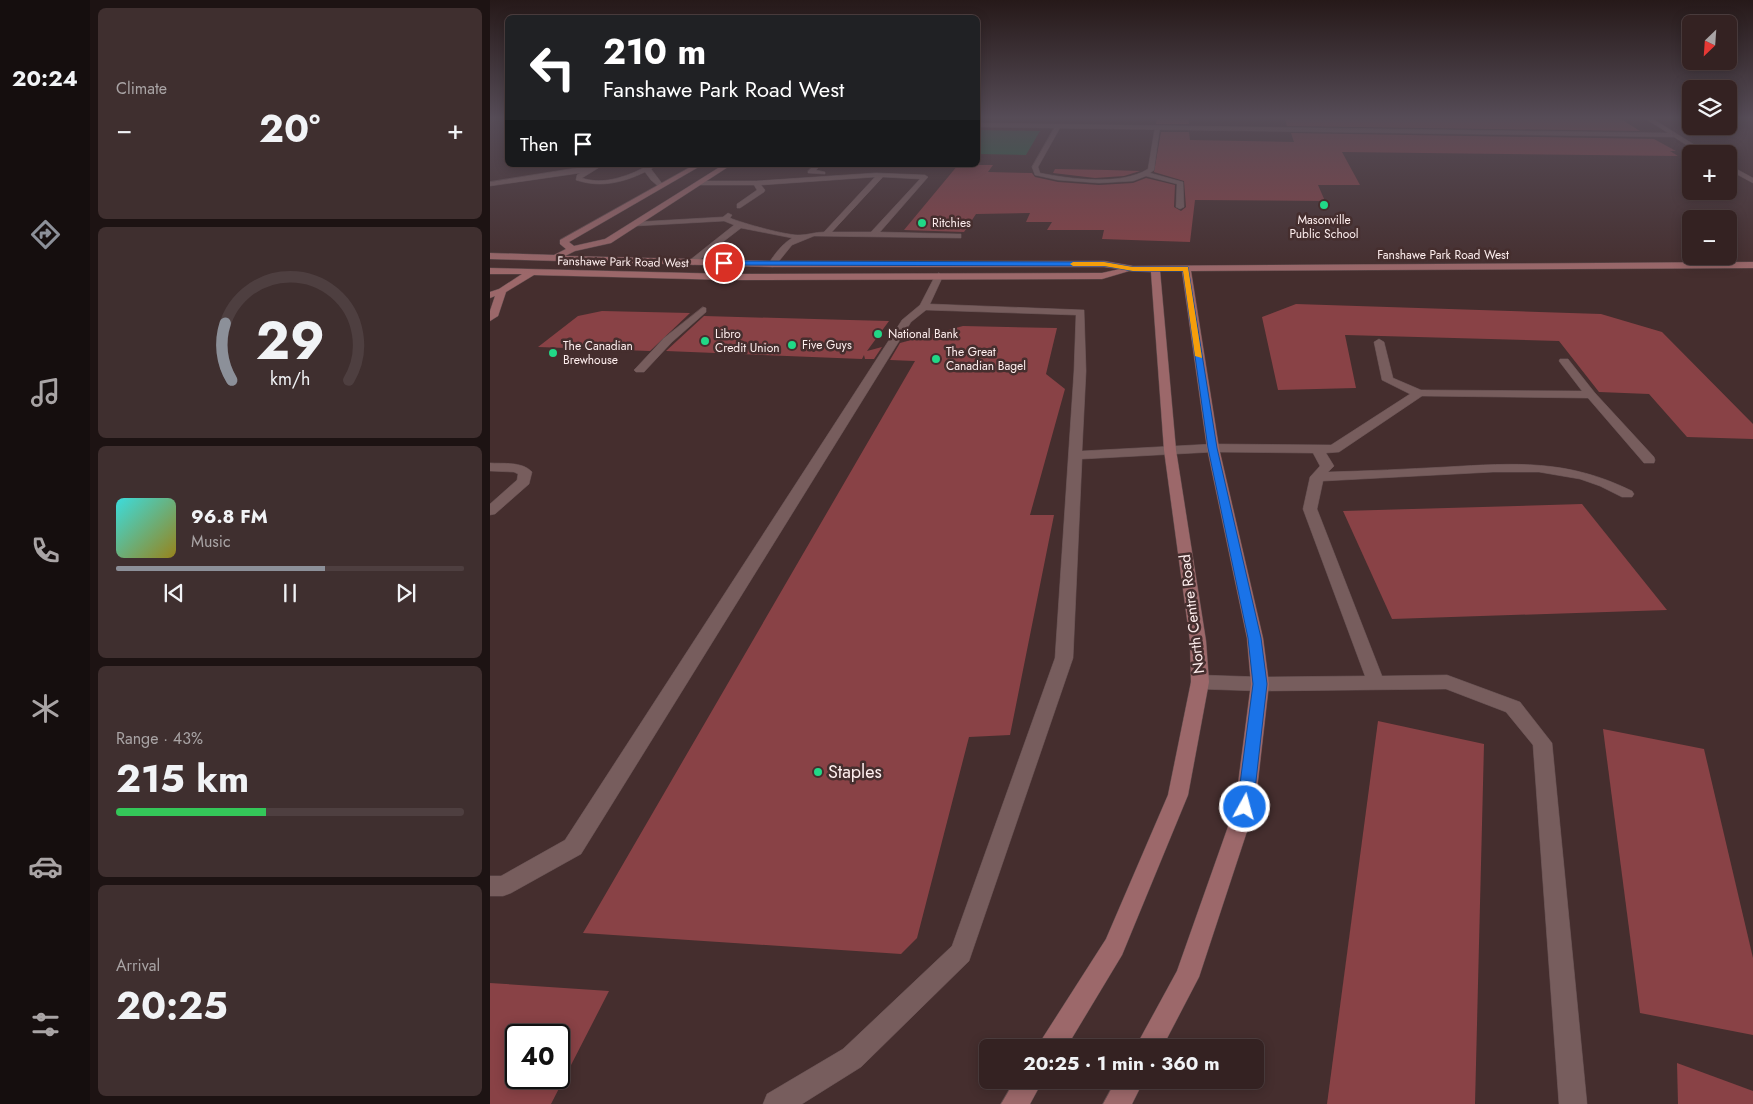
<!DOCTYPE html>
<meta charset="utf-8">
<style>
:root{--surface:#342222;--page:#3f2f2f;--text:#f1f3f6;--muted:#a9a4a5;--line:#4e3f40;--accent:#8c9099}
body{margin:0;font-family:Jost,sans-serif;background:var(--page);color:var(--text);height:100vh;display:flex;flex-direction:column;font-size:19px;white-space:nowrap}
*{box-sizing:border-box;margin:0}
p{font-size:16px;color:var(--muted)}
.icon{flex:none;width:28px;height:28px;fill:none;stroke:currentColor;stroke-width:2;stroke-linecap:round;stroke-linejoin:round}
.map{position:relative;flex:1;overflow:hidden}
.details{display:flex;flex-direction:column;gap:8px;padding:8px;background:#1d1313;width:400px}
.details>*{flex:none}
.banner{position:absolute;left:15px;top:15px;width:475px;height:152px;border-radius:8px;box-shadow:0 2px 12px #0003,0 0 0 1px var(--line);background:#202124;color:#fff;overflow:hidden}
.needle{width:32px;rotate:205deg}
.fabs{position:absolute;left:1192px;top:15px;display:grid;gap:10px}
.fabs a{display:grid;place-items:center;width:55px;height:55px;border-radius:8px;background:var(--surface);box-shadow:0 2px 12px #0003,0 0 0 1px var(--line);font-size:25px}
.speed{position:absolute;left:15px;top:1024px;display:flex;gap:10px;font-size:25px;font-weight:700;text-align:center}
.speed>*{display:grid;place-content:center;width:65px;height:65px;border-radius:50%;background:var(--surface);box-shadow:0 2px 12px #0003,0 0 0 1px var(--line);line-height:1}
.speed .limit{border:2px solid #111;border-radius:8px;background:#fff;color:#111}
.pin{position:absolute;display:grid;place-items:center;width:42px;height:42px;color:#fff;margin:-21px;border:2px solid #fff;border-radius:50%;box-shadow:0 1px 5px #0007}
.me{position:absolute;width:55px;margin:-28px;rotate:7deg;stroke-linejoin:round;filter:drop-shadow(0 0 4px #0008)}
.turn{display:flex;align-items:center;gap:18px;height:105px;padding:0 15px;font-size:22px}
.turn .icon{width:65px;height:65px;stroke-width:2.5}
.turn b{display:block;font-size:35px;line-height:42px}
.then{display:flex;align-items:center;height:48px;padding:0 15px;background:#0003;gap:10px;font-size:19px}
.big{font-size:38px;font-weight:700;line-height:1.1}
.details .widget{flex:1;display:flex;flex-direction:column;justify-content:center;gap:8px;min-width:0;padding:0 18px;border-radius:8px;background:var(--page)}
.details .dial{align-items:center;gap:0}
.dial svg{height:130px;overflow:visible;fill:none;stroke:var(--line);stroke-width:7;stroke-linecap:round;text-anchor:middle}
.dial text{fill:var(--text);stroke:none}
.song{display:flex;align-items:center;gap:15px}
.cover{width:60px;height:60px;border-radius:8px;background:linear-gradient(135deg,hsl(180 70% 55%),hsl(50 70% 35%))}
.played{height:5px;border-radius:2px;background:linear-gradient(90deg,var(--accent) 60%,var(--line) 60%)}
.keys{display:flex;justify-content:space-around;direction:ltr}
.heat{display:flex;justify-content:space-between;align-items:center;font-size:28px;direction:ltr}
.charge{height:8px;border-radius:4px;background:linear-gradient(90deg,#34c759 43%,var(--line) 0)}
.trip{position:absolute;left:489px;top:1039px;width:285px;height:50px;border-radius:8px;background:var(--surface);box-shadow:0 2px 12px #0003,0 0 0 1px var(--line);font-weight:700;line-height:50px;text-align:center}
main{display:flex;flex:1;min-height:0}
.tab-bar{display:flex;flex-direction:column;width:90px;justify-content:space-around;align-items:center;background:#150e0e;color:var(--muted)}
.tab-bar .icon{width:35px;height:35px}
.tab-bar .selected{color:var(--accent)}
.tab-bar b{font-size:22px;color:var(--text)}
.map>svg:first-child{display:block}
.green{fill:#1e6943}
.building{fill:#894246;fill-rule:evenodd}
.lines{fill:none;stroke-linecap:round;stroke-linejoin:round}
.lane-casing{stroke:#624d4e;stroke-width:1}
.street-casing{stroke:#624d4e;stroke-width:1}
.secondary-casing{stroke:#624d4e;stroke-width:1}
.lane{fill:#775d5d;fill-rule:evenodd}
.street{fill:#775d5d;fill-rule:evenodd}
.secondary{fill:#9c686a;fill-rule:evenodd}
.route{fill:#1a73e8;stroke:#114b97}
.slow{fill:#f59e0b}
.poi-dot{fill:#21d887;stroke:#452e2e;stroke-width:2}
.labels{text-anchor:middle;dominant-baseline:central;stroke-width:5;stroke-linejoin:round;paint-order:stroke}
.far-poi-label{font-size:12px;fill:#feeeee;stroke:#452e2e;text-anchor:start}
.far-street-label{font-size:12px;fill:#feeeee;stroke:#452e2e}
.street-label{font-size:15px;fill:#feeeee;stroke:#452e2e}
.near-poi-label{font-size:18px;fill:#feeeee;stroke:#452e2e;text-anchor:start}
</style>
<main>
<nav class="tab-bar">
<b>20:24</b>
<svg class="icon selected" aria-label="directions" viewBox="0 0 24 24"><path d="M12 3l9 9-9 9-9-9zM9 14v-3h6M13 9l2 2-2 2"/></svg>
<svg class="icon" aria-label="music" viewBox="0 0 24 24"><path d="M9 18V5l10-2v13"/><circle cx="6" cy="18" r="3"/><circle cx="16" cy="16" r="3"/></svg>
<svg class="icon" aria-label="phone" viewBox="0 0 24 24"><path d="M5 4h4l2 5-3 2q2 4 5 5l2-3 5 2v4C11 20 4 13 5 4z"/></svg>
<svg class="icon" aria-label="climate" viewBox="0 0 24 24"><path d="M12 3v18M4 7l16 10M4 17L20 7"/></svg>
<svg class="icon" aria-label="car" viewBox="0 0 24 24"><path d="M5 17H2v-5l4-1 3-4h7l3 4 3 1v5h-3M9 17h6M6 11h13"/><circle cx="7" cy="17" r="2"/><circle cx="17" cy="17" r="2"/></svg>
<svg class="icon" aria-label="filters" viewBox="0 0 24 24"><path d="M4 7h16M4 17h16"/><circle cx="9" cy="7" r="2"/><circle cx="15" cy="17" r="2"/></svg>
</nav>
<section class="details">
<div class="widget"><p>Climate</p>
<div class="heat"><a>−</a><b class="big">20°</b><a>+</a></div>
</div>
<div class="widget dial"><svg viewBox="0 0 100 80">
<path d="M14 69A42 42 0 1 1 86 69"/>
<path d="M14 69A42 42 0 0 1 10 34" stroke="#8c9099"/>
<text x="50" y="56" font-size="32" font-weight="700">29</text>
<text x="50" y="72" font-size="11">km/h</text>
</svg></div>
<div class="widget">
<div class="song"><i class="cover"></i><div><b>96.8 FM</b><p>Music</p></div></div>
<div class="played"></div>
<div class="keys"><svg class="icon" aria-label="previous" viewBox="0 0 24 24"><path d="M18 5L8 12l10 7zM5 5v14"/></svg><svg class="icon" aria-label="pause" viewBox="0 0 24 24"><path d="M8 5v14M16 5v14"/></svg><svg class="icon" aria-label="next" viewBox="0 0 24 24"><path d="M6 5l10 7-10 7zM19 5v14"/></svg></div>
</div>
<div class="widget"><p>Range · 43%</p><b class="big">215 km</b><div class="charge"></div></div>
<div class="widget"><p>Arrival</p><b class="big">20:25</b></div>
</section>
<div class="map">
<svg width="1263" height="1104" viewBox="0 0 1263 1104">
<rect width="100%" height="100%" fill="#452e2e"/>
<path class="green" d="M488,130L550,131L536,155L488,154Z"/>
<g class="building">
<path d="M667,119H699V124H666Z"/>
<path d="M795,119H1131L1150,131L797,126Z"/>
<path d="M671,132H699L700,140L804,142L801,133L1164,139L1186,151H1180L1188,156L852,152L870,185H828L835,201L705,200L700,242L612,239L614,230H557L562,222H536L540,213L486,214L474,232L414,230L468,165H503L498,172L542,173L545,177L568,182L609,185L643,183L656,178L685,185L684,207L691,211L696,207L694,181L664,172Z"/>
<path d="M565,169L618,170L650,171L634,176L605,178L563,173Z"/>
<path d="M806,304L1111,314L1172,332L1263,424V439L1197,437L1159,394L1109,392L1069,341L855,335L866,388L788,390L772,317Z"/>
<path d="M112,311L200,313L160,351L48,347L88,316Z"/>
<path d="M214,316L360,320L399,321L377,351L392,347L384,359H375L374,355L372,359L176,351Z"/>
<path d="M473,326L567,328L556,374L575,389L540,515H564L520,735L479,737L427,938L411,954L93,933L425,361L400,360L410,343Z"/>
<path d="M1092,504L1177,610L902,619L853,511Z"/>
<path d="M888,721L994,744L985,1104H837Z"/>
<path d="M1113,729L1214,749L1263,958V1035L1150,1013Z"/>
<path d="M0,983L119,991L61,1104H0ZM26,1035H69V1078H26Z"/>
<path d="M1187,1063L1263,1091V1104H1188Z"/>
</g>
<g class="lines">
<g class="lane-casing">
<g id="lane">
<path d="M566,125L571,126L548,167L550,173C580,179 631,186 658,169L665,127L670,126L664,170L660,173L693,182L694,207L690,209L686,207L687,184L656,176L643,181L609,183L568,180L545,175L542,167Z"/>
<path d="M105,165H113L92,178C110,184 128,179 145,172C153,168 158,165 167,165L161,169L174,186L169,187L161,180L155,172C132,183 110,188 86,180L87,175L90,173L0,186V182Z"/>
<path d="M324,165H331L326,170L335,172V174L318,173V171Z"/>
<path d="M386,173L435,175L438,177L390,232L468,234H471V238L324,236L302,245L285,266L282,267L278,264C285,254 291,245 302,238L251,228L203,265L199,262L200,260L244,225L234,221L145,226L141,224L145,222L233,217L238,213L242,215L240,218C252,223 298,236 310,235C318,235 325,232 334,232L385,177L271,185L275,190L274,192L250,208H247V204L267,190L264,185H209L206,183L209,181H266ZM393,177L430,179L381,232H342Z"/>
<path d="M449,273L453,276L440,304L594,310L596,371L592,451L723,444L841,445L920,394L892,380L884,342L889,339L894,342L903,378L931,390L1092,391L1069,361L1070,359H1078L1105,393L1164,457L1165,460L1164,463H1154L1098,398L932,396L849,452L836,453L844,466L838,472C878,471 917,469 956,467C1026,463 1077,459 1142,491L1144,494L1142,497H1132L1110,486L1090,479L1049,472H1003L833,481L827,509L892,676L957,675L1030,702L1062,743L1097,1104H1069L1043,745L1016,712L956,689L770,691L710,689L704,687L701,682L704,677L710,675L770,677L875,676L813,509L820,477L830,466L823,453L723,452L592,459L583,658L479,961L371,1067L312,1104H273L277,1094L353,1049L462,946L565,658L584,371L586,315L436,310L421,322L91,854L21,893L13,896H0V876H11L75,840L412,320L430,305L445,276Z"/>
<path d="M213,307L216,308V312L182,342L154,372H146L144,370L146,368L174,338Z"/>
<path d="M0,463C13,464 32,461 42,472L39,484L5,514L0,515V504L27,480L28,474L24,472L0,471Z"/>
</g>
</g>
<g class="street-casing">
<g id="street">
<path d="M1156,119H1163L1219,154H1211L1184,137L488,127V123L1178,133Z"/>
<path d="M1239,165L1263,178V183L1239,170Z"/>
</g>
</g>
<g class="secondary-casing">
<g id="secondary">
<path d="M204,165H212L79,242L84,246L115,239L233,165H241L121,243L85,251L75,256L282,261H614L643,266L1263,262V268L701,271L729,448L773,638L779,684L765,807L709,977L672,1048H645L687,971L745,807L761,684L757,638L717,448L692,271H670L686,450L716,641L719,682L698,795L632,955L576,1048H548L552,1039L616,939L678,795L701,682L700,641L674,450L661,272L639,271L612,279L240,280L44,275L16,292L8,316L0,321V311L5,296L0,298V292L9,289L32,274H0V268L240,274L612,273L630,269L614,267H282L0,259V253L64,255L76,249L70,244V240Z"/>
<path d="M525,1080H553L540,1104H511Z"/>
<path d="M626,1080H654L642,1104H613Z"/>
</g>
</g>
<use href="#lane" class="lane"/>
<use href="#street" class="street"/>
<use href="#secondary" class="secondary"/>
</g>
<linearGradient id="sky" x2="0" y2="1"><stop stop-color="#261919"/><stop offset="0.43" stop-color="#564c57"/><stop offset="1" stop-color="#564c57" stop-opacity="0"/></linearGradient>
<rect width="1263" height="274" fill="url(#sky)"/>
<path class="route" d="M234,261L614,262L643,267H698L727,448L771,638L777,684L763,807L761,812L755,814L749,812L747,807L763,684L758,638L718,448L693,271H643L614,266L232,265V262Z"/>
<path class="slow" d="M614,262L643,267H698L712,358L705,356L693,271H643L614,266H583L580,264L583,262Z"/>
<g class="poi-dot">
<circle cx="834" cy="205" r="5"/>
<circle cx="432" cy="223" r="5"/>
<circle cx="388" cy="334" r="5"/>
<circle cx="215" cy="341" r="5"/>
<circle cx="302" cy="345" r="5"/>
<circle cx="63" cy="353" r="5"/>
<circle cx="446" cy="359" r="5"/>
<circle cx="328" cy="772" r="5"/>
</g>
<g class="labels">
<g class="far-poi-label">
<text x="834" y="220" text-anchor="middle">Masonville<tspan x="834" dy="14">Public School</tspan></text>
<text x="442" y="223">Ritchies</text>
<text x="225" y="334">Libro<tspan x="225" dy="14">Credit Union</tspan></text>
<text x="398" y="334">National Bank</text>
<text x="312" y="345">Five Guys</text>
<text x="73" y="346">The Canadian<tspan x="73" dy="14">Brewhouse</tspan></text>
<text x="456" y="352">The Great<tspan x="456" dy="14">Canadian Bagel</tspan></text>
</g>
<g class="far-street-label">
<text x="953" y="255">Fanshawe Park Road West</text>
<text transform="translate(133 262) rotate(1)">Fanshawe Park Road West</text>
</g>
<g class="street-label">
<text transform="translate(702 614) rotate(-97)">North Centre Road</text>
</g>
<g class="near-poi-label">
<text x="338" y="772">Staples</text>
</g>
</g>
</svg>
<div class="fabs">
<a><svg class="needle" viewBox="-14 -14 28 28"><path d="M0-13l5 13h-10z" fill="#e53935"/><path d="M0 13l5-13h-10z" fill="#a9a4a5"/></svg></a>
<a><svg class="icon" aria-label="layers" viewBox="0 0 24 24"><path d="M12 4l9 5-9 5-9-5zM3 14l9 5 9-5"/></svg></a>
<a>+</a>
<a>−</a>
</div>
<div class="speed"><div class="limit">40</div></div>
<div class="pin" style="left:234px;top:263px;background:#d93025"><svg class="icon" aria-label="arrive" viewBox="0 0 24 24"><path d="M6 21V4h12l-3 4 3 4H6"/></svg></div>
<svg class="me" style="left:755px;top:807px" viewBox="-20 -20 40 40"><circle r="17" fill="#1a73e8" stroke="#fff" stroke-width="3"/><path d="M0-11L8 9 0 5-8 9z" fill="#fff"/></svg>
<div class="trip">20:25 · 1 min · 360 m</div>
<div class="banner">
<div class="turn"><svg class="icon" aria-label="left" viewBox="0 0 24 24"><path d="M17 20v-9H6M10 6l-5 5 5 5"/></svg><div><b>210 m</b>Fanshawe Park Road West</div></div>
<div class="then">Then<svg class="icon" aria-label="arrive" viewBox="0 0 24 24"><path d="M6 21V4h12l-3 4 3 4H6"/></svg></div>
</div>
</div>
</main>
